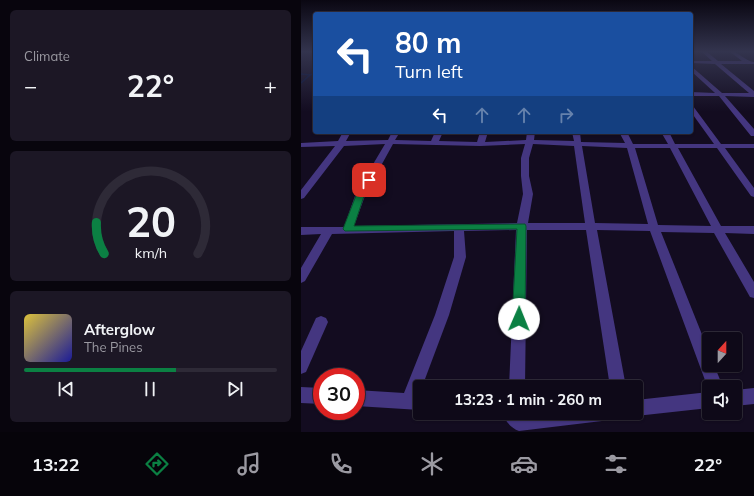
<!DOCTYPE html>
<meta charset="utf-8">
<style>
:root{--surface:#0e0918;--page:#1c1725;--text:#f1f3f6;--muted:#9b9aa2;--line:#2e2a37;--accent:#0b8043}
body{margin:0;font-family:Mulish,sans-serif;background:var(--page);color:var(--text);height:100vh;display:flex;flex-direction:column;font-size:15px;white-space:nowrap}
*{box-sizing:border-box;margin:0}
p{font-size:13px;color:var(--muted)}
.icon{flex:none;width:22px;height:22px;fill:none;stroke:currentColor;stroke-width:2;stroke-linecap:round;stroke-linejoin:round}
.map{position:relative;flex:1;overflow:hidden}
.drawer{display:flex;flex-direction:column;gap:10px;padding:10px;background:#08050d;width:301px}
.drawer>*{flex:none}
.hud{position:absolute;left:12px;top:12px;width:380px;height:122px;border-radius:4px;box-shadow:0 1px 3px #0004,0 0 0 1px var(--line);background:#1a4fa0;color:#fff;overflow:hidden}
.needle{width:26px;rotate:21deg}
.fabs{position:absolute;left:401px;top:332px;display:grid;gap:8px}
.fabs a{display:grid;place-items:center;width:40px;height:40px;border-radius:4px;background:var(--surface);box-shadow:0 1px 3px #0004,0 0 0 1px var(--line);font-size:20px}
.speed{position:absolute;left:12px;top:368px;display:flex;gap:8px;font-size:20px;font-weight:700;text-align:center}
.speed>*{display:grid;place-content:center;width:52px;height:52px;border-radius:50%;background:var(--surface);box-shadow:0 1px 3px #0004,0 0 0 1px var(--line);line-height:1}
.speed .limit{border:6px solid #d22;background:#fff;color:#111}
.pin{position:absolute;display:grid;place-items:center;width:34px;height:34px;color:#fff;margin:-17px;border-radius:8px;box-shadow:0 2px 6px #0006}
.me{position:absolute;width:44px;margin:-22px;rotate:1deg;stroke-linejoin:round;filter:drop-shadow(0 0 3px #0008)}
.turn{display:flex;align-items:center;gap:14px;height:84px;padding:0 16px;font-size:18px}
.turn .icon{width:52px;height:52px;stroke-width:2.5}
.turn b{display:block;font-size:28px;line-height:34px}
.lanes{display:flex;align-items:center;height:38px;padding:0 16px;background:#0003;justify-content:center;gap:20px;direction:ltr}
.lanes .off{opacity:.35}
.big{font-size:30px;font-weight:700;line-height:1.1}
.drawer .widget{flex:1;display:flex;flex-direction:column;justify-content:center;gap:6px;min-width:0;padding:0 14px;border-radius:6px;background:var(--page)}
.drawer .dial{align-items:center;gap:0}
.dial svg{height:104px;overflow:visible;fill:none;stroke:var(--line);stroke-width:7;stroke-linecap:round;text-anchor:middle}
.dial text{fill:var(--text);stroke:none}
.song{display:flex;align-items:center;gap:12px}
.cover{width:48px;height:48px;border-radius:6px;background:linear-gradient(135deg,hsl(50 70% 55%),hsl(240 70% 35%))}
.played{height:4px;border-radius:2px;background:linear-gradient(90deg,var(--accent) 60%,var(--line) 60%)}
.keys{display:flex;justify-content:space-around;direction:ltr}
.heat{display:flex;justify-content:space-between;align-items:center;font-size:22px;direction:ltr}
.trip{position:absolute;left:112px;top:380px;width:230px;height:40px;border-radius:4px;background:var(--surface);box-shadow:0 1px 3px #0004,0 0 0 1px var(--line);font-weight:700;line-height:40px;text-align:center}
.tab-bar{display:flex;height:64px;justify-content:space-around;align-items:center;background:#06040a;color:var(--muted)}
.tab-bar .icon{width:28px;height:28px}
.tab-bar .active{color:var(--accent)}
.tab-bar b{font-size:18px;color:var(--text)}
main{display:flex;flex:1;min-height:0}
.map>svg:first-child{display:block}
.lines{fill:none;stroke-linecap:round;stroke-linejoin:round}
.stream{stroke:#08143e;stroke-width:1.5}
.minor{fill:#443680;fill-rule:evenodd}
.route{fill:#0b8043;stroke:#07532c}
</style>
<main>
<section class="drawer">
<div class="widget"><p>Climate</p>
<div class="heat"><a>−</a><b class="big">22°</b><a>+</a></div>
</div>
<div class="widget dial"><svg viewBox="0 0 100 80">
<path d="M14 69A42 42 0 1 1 86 69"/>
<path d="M14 69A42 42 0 0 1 8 45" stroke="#0b8043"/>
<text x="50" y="56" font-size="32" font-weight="700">20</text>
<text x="50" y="72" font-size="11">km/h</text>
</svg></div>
<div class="widget">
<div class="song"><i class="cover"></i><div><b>Afterglow</b><p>The Pines</p></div></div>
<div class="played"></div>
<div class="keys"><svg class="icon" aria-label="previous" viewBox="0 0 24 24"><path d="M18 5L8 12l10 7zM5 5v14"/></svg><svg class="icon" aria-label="pause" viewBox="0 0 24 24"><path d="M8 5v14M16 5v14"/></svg><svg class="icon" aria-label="next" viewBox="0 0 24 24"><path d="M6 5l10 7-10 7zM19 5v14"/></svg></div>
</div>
</section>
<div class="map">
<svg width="453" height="432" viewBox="0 0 453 432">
<rect width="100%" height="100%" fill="#130c20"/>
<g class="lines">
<g class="stream">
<path d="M0,74L9,75"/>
<path d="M0,83L9,75L14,73"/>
</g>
<g class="minor">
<path d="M400,51H405L417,61H441L428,51C438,51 443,61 453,62V64H420L453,91V97L424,96L453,129V136H450L418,96H390V92L414,93L390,71V66L421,93H448L414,64L390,63V61H411Z"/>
<path d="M390,105L392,106L420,144H453V148H424L453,188V197L450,196L416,148H377L420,226H453V234L424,233L453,282V298L449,297L413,233L360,232L408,352V365H413L422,387H408V391L349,231L296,230L325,387H309L285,230H226L224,387H208L215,230L163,231L165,257L148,315L121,387H119V410L55,406V390L103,393L134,315L153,257V231L31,234L4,281L0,283V268L20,234L0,235V227H43L55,193L84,144L43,146L3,198L0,199V190L34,146L0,147V143L37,141L42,132H50L45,141L87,140L91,132H99L94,140L130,141L134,132H142L138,141L176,142L179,132H187L184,142L225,140L226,132H234L233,140L273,141L271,132H279L280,142L324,143L318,132H326L332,144H367L360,132H368L374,144H413L390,112ZM92,144L179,146L224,144L220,158V176L222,194L216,223L53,226L65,193ZM232,144L273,146L284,223H227L232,194L228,176V158ZM281,146L326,148L347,224L294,223ZM334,148H369L410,226L357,225Z"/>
<path d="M20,316L25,318L27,322L5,372L0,374V351L15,318Z"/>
<path d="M0,387L21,388V404L0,403Z"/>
<path d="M453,388V404L434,406V390Z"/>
<path d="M408,392V408L335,416L329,413H335V400Z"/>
<path d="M201,413L221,414L309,413L307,419L301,421L218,431C210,428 204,421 201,413Z"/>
</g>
</g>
<linearGradient id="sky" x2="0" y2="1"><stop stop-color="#0a0712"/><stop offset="0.46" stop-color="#33344e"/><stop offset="1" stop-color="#33344e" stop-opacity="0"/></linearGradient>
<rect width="453" height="112" fill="url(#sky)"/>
<path class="route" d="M68,178L72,180L64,193L53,226L224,224L225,226L224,319L222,323L218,324L213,323L211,319L216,229L44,231L42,229L56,193L65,179Z"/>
</svg>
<div class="fabs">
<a><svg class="needle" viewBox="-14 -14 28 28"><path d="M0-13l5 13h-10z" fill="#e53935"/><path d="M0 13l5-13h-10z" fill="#9b9aa2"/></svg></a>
<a><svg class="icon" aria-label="sound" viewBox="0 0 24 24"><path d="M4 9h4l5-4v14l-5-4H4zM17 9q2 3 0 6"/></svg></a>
</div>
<div class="speed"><div class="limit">30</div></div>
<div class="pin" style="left:68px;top:180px;background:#d93025"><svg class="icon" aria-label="arrive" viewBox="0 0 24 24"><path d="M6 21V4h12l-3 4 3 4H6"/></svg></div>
<svg class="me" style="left:218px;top:319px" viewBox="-20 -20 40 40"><circle r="19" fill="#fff"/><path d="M0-13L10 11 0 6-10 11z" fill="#0b8043"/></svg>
<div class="trip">13:23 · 1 min · 260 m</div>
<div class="hud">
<div class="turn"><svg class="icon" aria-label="left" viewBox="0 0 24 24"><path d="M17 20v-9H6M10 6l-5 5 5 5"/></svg><div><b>80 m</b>Turn left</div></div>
<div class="lanes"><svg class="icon" aria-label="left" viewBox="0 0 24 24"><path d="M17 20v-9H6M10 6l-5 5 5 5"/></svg><svg class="icon off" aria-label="ahead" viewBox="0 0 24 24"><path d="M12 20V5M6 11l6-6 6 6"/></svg><svg class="icon off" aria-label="ahead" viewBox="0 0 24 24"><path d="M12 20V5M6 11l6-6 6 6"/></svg><svg class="icon off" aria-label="right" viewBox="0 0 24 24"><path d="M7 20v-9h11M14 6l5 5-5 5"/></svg></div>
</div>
</div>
</main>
<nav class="tab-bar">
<b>13:22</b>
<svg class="icon active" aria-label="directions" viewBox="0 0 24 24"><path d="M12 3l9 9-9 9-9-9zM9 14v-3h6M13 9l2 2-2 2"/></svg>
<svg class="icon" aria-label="music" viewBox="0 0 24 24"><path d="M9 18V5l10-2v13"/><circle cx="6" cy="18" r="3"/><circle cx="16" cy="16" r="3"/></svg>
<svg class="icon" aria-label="phone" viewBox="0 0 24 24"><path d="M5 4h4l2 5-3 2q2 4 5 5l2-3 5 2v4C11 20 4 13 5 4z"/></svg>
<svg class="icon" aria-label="climate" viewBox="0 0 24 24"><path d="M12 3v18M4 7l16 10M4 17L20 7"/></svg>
<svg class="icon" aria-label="car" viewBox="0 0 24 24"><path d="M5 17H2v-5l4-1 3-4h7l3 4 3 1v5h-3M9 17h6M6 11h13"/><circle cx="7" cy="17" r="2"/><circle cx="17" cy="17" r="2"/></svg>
<svg class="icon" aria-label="filters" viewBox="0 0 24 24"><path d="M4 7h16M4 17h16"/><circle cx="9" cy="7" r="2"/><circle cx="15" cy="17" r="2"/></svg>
<b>22°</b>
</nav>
